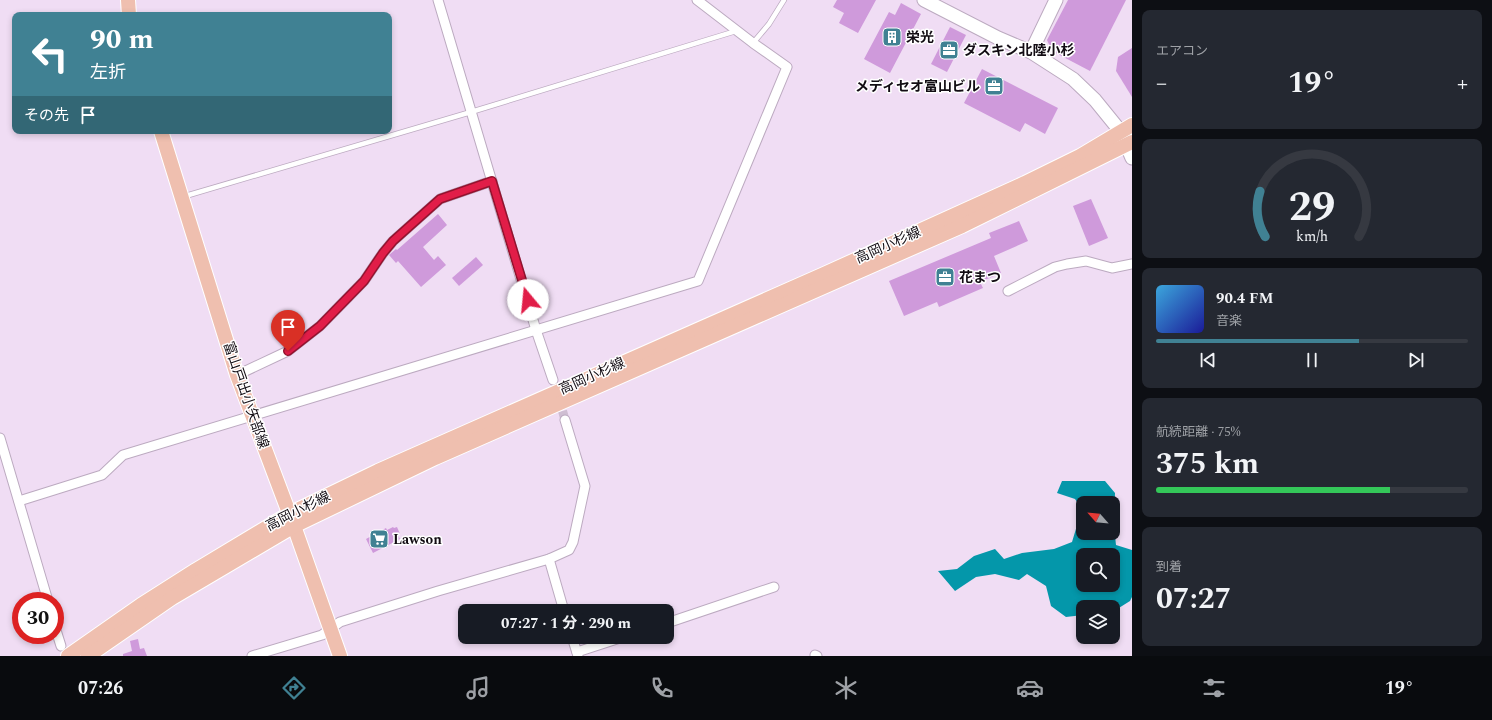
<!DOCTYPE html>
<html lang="ja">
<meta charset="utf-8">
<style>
:root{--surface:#171b24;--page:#242831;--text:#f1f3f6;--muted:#9ea1a6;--line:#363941;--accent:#408193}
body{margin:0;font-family:Spectral,"Noto Sans JP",serif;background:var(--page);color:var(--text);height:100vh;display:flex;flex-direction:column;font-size:15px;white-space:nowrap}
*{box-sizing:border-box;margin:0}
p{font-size:13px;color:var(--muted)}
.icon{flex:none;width:22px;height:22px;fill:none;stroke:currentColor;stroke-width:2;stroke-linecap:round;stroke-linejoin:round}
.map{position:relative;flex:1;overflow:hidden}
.side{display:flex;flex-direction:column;gap:10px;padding:10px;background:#0d0f14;width:360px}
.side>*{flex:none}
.hud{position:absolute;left:12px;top:12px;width:380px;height:122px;border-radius:8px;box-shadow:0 2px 6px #0003;background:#408193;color:#fff;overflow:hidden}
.needle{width:26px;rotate:297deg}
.controls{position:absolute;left:1076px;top:496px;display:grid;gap:8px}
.controls a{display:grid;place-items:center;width:44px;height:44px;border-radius:8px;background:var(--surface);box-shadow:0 2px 6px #0003;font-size:20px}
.speed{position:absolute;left:12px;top:592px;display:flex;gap:8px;font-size:20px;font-weight:700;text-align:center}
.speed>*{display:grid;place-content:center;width:52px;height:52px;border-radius:50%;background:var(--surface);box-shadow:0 2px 6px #0003;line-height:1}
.speed .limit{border:6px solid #d22;background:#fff;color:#111}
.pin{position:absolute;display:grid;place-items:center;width:34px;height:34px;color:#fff;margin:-41px -17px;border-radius:50% 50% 50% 0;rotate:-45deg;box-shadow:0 0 4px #0007}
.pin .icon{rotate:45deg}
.me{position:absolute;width:44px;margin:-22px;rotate:343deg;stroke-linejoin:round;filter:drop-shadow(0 0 3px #0008)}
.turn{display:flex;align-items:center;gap:14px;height:84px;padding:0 12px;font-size:18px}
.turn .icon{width:52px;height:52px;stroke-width:2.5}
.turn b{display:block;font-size:28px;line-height:34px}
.then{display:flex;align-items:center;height:38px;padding:0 12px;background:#0003;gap:8px;font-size:15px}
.big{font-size:30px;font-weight:700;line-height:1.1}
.side .card{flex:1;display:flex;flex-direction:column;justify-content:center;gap:6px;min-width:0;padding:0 14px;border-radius:8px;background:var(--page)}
.side .dial{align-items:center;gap:0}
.dial svg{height:104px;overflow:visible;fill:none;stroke:var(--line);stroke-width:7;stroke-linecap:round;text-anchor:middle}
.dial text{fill:var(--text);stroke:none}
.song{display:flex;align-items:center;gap:12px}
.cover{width:48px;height:48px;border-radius:6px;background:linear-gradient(135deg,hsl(200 70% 55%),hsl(240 70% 35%))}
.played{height:4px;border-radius:2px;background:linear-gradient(90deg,var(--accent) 65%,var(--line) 65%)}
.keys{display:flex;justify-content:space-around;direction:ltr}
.heat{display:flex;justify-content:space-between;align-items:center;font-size:22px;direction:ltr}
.charge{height:6px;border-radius:3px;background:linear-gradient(90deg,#34c759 75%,var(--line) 0)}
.trip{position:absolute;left:458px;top:604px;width:216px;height:40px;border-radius:8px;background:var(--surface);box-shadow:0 2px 6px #0003;font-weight:700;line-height:40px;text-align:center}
.tabs{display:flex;height:64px;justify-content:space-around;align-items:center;background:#090b0e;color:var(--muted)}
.tabs .icon{width:28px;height:28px}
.tabs .current{color:var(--accent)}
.tabs b{font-size:18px;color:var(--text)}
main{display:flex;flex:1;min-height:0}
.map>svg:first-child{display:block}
.water{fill:#0497aa;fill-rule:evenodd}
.building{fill:#cf9adb}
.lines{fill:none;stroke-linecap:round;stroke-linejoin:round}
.street-tunnel{stroke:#cfbed2;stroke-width:9;stroke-dasharray:9 4.5;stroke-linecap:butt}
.lane-casing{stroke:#bcaac0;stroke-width:6}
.street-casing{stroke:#bcaac0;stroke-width:11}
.secondary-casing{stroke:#bcaac0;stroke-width:15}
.primary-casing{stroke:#fff;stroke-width:16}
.lane{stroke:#fff;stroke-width:4.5}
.street{stroke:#fff;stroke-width:9}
.secondary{stroke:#fff;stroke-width:13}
.primary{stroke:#efbfaf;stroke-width:14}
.route-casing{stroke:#92132f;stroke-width:10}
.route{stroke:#e11d48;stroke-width:7}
.labels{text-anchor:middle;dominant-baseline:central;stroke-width:3;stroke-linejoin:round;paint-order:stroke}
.poi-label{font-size:14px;font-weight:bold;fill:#120c13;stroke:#fff;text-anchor:start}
.street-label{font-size:14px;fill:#120c13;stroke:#fff}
</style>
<main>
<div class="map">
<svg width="1132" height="656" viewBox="0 0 1132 656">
<rect width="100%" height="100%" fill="#f0ddf4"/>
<path class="water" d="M1062,481H1105L1115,493L1114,527L1116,545L1132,550V597L1130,601L1114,611H1113V607H1083V615L1066,617L1051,606L1046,586L1027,574L1019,580L995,574L976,577L955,591L938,571L957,569L974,556L995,549L1004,559L1022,553L1054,549L1072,542L1082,509L1075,499L1057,493ZM1083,503H1113V533H1083ZM1083,555H1113V585H1083Z"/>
<g class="building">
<path d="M837,0H876L858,33L839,23L844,13L833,7Z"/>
<path d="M1068,0H1126L1090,71L1052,51L1047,40Z"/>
<path d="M901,3L921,14L890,73L864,59L889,12L895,15Z"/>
<path d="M950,27L966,35L947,72L931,64Z"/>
<path d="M1132,48V97L1116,71L1118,57Z"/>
<path d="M982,69L1058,108L1045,134L1025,123L1020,132L964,103Z"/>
<path d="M1091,199L1108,238L1089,246L1073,206Z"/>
<path d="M438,214L447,225L423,247L434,260L438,256L446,265L421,287L398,261L396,263L389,255L396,249L397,250Z"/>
<path d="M1019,221L1028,241L994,256L1001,273L980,282L983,288L939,307L937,302L904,316L889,281L991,238L989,233Z"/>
<path d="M476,257L483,265L459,286L452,278Z"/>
<path d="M393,527L394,528L397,527L400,534L398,535L400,539L373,553L366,539L386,528L387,530Z"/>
<path d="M138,639L140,649L144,648L147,656H123V654L132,651L130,641Z"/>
</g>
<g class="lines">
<path class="street-tunnel" d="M559,398L565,420"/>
<g class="lane-casing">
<g id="lane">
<path d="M753,43L769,24L784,0"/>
<path d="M182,197L471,112L736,31"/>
</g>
</g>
<g class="street-casing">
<g id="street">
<path d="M438,0L536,330L553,380"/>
<path d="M1008,291L1055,267L1067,264L1086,261L1112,268L1132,264"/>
<path d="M237,375L288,351L320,326L364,281L383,253L393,241L440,199L492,181"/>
<path d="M0,438L48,601"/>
<path d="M19,501L102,475L123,455L698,281L787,67L753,43L697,0"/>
<path d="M549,559L564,611"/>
<path d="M667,623L774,587"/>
<path d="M55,627L61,646"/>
<path d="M572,637L578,656"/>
<path d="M577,652L623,637"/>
<path d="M815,655L817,656"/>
<path d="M252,656L322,635L340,622L438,591L549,559L569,550L573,542L585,486L565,420"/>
</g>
</g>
<g class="secondary-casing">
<g id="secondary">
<path d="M924,0L998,38L1031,52L1073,79L1095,100L1121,132L1132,158"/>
<path d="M1031,52L1056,0"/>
</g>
</g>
<g class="primary-casing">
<g id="primary">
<path d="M128,0L129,15"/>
<path d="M161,131L237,375L294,526L340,656"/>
<path d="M68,656L141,605L196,570L289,514L378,471L822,275L1025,183L1080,156L1132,125"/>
<path d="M88,656L172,598L294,526L435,458L962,226L1132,142"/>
</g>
</g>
<use href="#lane" class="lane"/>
<use href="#street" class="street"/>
<use href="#secondary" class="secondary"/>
<use href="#primary" class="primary"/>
</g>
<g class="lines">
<g class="route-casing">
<path id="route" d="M288,351L320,326L364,281L383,253L393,241L440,199L492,181L528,300"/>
</g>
<use href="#route" class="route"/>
</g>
<defs>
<g id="building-square" transform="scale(1)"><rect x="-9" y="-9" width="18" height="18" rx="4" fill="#408193" stroke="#fff"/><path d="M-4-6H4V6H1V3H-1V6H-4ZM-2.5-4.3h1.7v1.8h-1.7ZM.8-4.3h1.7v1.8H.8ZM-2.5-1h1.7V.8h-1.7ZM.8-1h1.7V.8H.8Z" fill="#fff"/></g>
<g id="office-square" transform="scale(1)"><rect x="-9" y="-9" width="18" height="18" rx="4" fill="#408193" stroke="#fff"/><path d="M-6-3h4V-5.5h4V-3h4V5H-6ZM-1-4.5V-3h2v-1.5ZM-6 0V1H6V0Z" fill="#fff"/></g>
<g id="supermarket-square" transform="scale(1)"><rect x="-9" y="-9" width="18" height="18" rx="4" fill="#408193" stroke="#fff"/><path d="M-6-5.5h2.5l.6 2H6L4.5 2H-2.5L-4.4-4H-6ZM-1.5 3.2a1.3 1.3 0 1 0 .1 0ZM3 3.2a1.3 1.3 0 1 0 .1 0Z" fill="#fff"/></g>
</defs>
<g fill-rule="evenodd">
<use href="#building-square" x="892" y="37"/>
<use href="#office-square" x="949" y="50"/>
<use href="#office-square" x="994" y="86"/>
<use href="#office-square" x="945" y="277"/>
<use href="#supermarket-square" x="379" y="539"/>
</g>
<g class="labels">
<g class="poi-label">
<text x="906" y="37">栄光</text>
<text x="963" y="50">ダスキン北陸小杉</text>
<text x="980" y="86" text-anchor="end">メディセオ富山ビル</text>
<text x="959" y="277">花まつ</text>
<text x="393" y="539">Lawson</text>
</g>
<g class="street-label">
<text transform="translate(888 245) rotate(-24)">高岡小杉線</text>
<text transform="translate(592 376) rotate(-24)">高岡小杉線</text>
<text transform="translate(246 395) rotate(71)">富山戸出小矢部線</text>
<text transform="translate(298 511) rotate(-27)">高岡小杉線</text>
</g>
</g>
</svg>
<div class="controls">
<a><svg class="needle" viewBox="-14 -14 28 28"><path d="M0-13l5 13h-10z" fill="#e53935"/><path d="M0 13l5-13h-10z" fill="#9ea1a6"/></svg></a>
<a><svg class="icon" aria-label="search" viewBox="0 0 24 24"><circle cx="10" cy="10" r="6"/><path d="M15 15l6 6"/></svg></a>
<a><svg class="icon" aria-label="layers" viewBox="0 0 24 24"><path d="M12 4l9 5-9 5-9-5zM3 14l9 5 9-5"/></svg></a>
</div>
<div class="speed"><div class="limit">30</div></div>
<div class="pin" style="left:288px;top:351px;background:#d93025"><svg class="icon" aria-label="arrive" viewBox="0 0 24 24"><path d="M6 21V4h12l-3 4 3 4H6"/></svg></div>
<svg class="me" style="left:528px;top:300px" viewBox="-20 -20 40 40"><circle r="19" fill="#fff"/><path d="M0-13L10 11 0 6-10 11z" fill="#e11d48"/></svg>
<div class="trip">07:27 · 1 分 · 290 m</div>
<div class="hud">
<div class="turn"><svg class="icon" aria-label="left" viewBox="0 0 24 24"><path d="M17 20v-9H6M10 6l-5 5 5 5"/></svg><div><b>90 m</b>左折</div></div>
<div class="then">その先<svg class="icon" aria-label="arrive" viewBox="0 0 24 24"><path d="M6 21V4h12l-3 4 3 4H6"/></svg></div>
</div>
</div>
<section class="side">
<div class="card"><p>エアコン</p>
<div class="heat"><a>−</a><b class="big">19°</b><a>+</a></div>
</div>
<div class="card dial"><svg viewBox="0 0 100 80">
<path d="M14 69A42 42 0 1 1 86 69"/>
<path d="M14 69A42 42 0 0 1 10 34" stroke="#408193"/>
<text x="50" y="56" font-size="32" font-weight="700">29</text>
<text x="50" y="72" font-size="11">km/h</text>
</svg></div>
<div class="card">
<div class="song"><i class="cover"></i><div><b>90.4 FM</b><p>音楽</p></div></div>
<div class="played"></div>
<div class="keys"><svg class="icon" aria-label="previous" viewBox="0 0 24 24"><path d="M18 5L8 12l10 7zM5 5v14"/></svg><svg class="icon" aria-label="pause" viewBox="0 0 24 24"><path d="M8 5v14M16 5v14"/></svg><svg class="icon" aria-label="next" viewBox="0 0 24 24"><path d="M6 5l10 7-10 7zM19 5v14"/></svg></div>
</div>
<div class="card"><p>航続距離 · 75%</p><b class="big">375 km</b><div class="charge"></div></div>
<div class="card"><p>到着</p><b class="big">07:27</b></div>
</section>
</main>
<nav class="tabs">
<b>07:26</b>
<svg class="icon current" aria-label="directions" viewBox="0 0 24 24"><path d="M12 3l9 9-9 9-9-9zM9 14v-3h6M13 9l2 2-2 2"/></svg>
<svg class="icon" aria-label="music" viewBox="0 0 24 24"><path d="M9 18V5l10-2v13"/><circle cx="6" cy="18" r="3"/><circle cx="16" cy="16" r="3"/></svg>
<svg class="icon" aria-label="phone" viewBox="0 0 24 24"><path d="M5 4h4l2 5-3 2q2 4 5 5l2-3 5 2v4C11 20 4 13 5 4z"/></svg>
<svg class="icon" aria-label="climate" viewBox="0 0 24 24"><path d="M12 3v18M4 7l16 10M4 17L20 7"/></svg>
<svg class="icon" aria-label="car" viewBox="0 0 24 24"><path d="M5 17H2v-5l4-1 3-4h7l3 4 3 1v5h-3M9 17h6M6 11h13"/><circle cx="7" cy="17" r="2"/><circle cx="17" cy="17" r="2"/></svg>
<svg class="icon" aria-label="filters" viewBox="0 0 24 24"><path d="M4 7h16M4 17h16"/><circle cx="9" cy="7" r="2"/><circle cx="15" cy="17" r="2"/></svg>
<b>19°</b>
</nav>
